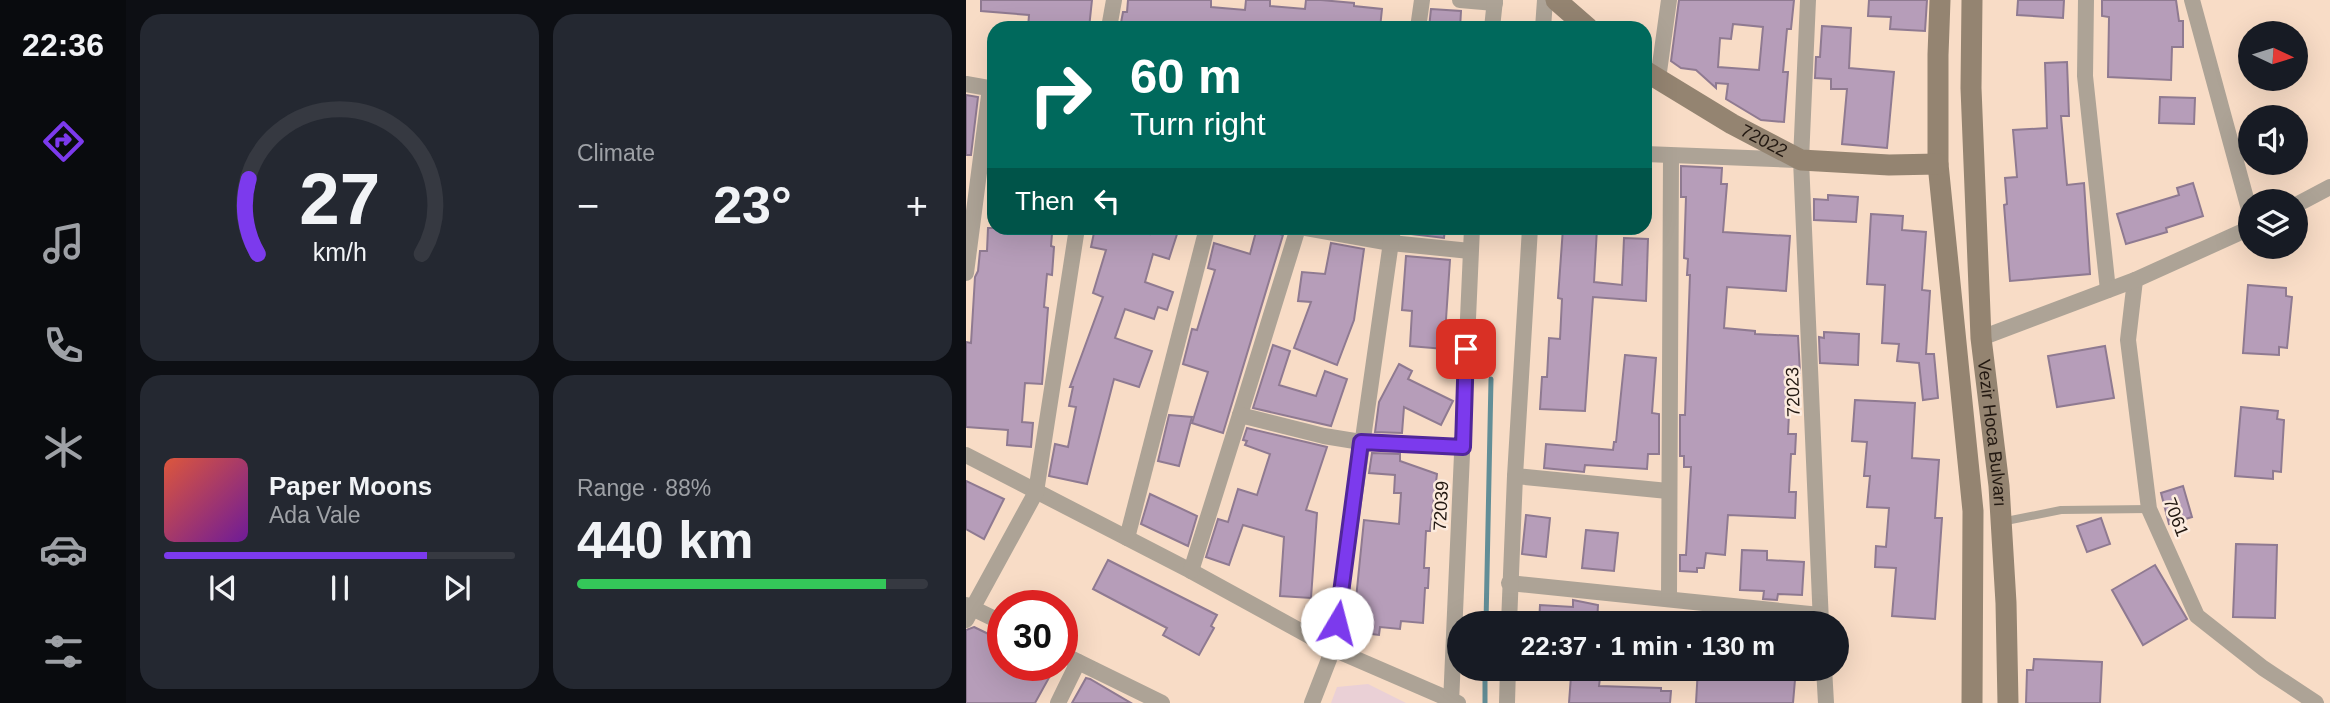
<!DOCTYPE html>
<meta charset="utf-8">
<style>
:root{--surface:#171b24;--page:#242831;--text:#f1f3f6;--muted:#9ea1a6;--line:#363941;--accent:#7c3aed}
body{margin:0;font-family:Helvetica,sans-serif;background:var(--page);color:var(--text);height:100vh;display:flex;flex-direction:column;font-size:26px;white-space:nowrap}
*{box-sizing:border-box;margin:0}
p{font-size:23px;color:var(--muted)}
.icon{flex:none;width:38px;height:38px;fill:none;stroke:currentColor;stroke-width:2;stroke-linecap:round;stroke-linejoin:round}
.map{position:relative;flex:1;overflow:hidden}
.panel{display:flex;flex-direction:column;gap:14px;padding:14px;background:#0d0f14;width:840px}
.panel>*{flex:none}
.guide{position:absolute;left:21px;top:21px;width:665px;height:214px;border-radius:21px;box-shadow:0 7px 28px #0002;background:#00695c;color:#fff;overflow:hidden}
.needle{width:46px;rotate:94deg}
.tools{position:absolute;left:1272px;top:21px;display:grid;gap:14px}
.tools a{display:grid;place-items:center;width:70px;height:70px;border-radius:50%;background:var(--surface);box-shadow:0 7px 28px #0002;font-size:35px}
.speed{position:absolute;left:21px;top:590px;display:flex;gap:14px;font-size:35px;font-weight:700;text-align:center}
.speed>*{display:grid;place-content:center;width:91px;height:91px;border-radius:50%;background:var(--surface);box-shadow:0 7px 28px #0002;line-height:1}
.speed .limit{border:10px solid #d22;background:#fff;color:#111}
.pin{position:absolute;display:grid;place-items:center;width:60px;height:60px;color:#fff;margin:-30px;border-radius:14px;box-shadow:0 4px 10px #0006}
.me{position:absolute;width:77px;margin:-38px;rotate:8deg;stroke-linejoin:round;filter:drop-shadow(0 0 5px #0008)}
.turn{display:flex;align-items:center;gap:24px;height:147px;padding:0 28px;font-size:32px}
.turn .icon{width:91px;height:91px;stroke-width:2.5}
.turn b{display:block;font-size:49px;line-height:60px}
.then{display:flex;align-items:center;height:66px;padding:0 28px;background:#0003;gap:14px;font-size:26px}
.big{font-size:52px;font-weight:600;line-height:1.1}
.panel .card{flex:1;display:flex;flex-direction:column;justify-content:center;gap:10px;min-width:0;padding:0 24px;border-radius:21px;background:var(--page)}
.panel .dial{align-items:center;gap:0}
.dial svg{height:182px;overflow:visible;fill:none;stroke:var(--line);stroke-width:7;stroke-linecap:round;text-anchor:middle}
.dial text{fill:var(--text);stroke:none}
.song{display:flex;align-items:center;gap:21px}
.cover{width:84px;height:84px;border-radius:10px;background:linear-gradient(135deg,hsl(10 70% 55%),hsl(280 70% 35%))}
.played{height:7px;border-radius:4px;background:linear-gradient(90deg,var(--accent) 75%,var(--line) 75%)}
.keys{display:flex;justify-content:space-around;direction:ltr}
.heat{display:flex;justify-content:space-between;align-items:center;font-size:38px;direction:ltr}
.charge{height:10px;border-radius:5px;background:linear-gradient(90deg,#34c759 88%,var(--line) 0)}
.panel .tiles{flex:1;display:grid;gap:14px;grid-template-columns:repeat(2,1fr)}
.trip{position:absolute;left:481px;top:611px;width:402px;height:70px;border-radius:35px;background:var(--surface);box-shadow:0 7px 28px #0002;font-weight:600;line-height:70px;text-align:center}
main{display:flex;flex:1;min-height:0}
.tabs{display:flex;flex-direction:column;width:126px;justify-content:space-around;align-items:center;background:#090b0e;color:var(--muted)}
.tabs .icon{width:49px;height:49px}
.tabs .current{color:var(--accent)}
.tabs b{font-size:32px;color:var(--text)}
.map>svg:first-child{display:block}
.education{fill:#ead0d6}
.lines{fill:none;stroke-linecap:round;stroke-linejoin:round}
.stream{stroke:#628e97;stroke-width:5}
.building{fill:#b69db9;stroke:#8f7a91;stroke-width:2;fill-rule:evenodd}
.lane{stroke:#ada396;stroke-width:8}
.street{stroke:#ada396;stroke-width:16}
.secondary{stroke:#948471;stroke-width:21}
.route-casing{stroke:#51269a;stroke-width:18}
.route{stroke:#7c3aed;stroke-width:12}
.labels{text-anchor:middle;dominant-baseline:central;stroke-width:5;stroke-linejoin:round;paint-order:stroke}
.street-label{font-size:18px;fill:#221811;stroke:#fcebde}
</style>
<main>
<nav class="tabs">
<b>22:36</b>
<svg class="icon current" aria-label="directions" viewBox="0 0 24 24"><path d="M12 3l9 9-9 9-9-9zM9 14v-3h6M13 9l2 2-2 2"/></svg>
<svg class="icon" aria-label="music" viewBox="0 0 24 24"><path d="M9 18V5l10-2v13"/><circle cx="6" cy="18" r="3"/><circle cx="16" cy="16" r="3"/></svg>
<svg class="icon" aria-label="phone" viewBox="0 0 24 24"><path d="M5 4h4l2 5-3 2q2 4 5 5l2-3 5 2v4C11 20 4 13 5 4z"/></svg>
<svg class="icon" aria-label="climate" viewBox="0 0 24 24"><path d="M12 3v18M4 7l16 10M4 17L20 7"/></svg>
<svg class="icon" aria-label="car" viewBox="0 0 24 24"><path d="M5 17H2v-5l4-1 3-4h7l3 4 3 1v5h-3M9 17h6M6 11h13"/><circle cx="7" cy="17" r="2"/><circle cx="17" cy="17" r="2"/></svg>
<svg class="icon" aria-label="filters" viewBox="0 0 24 24"><path d="M4 7h16M4 17h16"/><circle cx="9" cy="7" r="2"/><circle cx="15" cy="17" r="2"/></svg>
</nav>
<section class="panel">
<div class="tiles">
<div class="card dial"><svg viewBox="0 0 100 80">
<path d="M14 69A42 42 0 1 1 86 69"/>
<path d="M14 69A42 42 0 0 1 10 36" stroke="#7c3aed"/>
<text x="50" y="56" font-size="32" font-weight="700">27</text>
<text x="50" y="72" font-size="11">km/h</text>
</svg></div>
<div class="card"><p>Climate</p>
<div class="heat"><a>−</a><b class="big">23°</b><a>+</a></div>
</div>
<div class="card">
<div class="song"><i class="cover"></i><div><b>Paper Moons</b><p>Ada Vale</p></div></div>
<div class="played"></div>
<div class="keys"><svg class="icon" aria-label="previous" viewBox="0 0 24 24"><path d="M18 5L8 12l10 7zM5 5v14"/></svg><svg class="icon" aria-label="pause" viewBox="0 0 24 24"><path d="M8 5v14M16 5v14"/></svg><svg class="icon" aria-label="next" viewBox="0 0 24 24"><path d="M6 5l10 7-10 7zM19 5v14"/></svg></div>
</div>
<div class="card"><p>Range · 88%</p><b class="big">440 km</b><div class="charge"></div></div>
</div>
</section>
<div class="map">
<svg width="1364" height="703" viewBox="0 0 1364 703">
<rect width="100%" height="100%" fill="#f8dcc6"/>
<path class="education" d="M402,684L440,703H365L371,687Z"/>
<g class="lines">
<g class="stream">
<path d="M520,623L525,379"/>
<path d="M519,703V668"/>
</g>
</g>
<g class="building">
<path d="M15,0H126L123,28H62L63,15L15,11Z"/>
<path d="M162,0H245V7L279,10L280,0H304V6L339,9L340,0H355L388,3V6L416,9L414,28H154L157,12H161Z"/>
<path d="M713,0H828L825,29H821L817,72H822L818,122L795,120L760,99L762,84L750,83V88L730,70L715,68L705,61ZM767,24L797,27L793,70L752,67L754,38L765,39Z"/>
<path d="M903,0H961L959,31L924,29L925,17L902,16Z"/>
<path d="M1052,0H1098L1097,18L1051,15Z"/>
<path d="M1136,0H1210L1213,21H1217V47H1206L1205,80L1142,77L1143,17L1136,16Z"/>
<path d="M465,9L495,11L494,28H463Z"/>
<path d="M856,26L885,28L883,68L928,72L921,148L876,144L881,89H865V79L849,78L850,57H854Z"/>
<path d="M1101,62L1103,116H1095L1101,185L1118,183L1124,274L1044,281L1038,205L1041,204L1039,178L1051,177L1047,130L1081,128L1079,63Z"/>
<path d="M0,95L12,97L5,155H0Z"/>
<path d="M1194,97L1229,98L1228,124L1193,123Z"/>
<path d="M715,166L756,168L755,184H761L757,232L824,236L820,291L761,287L758,328L789,331V334L832,336L834,373L825,372L822,434H830L829,454H825L823,492H830L829,518L762,515L759,555L740,553L738,568H731V572L714,571V555H720L725,467H718V456H714V415H719L724,275H721L722,259L718,258L720,197H715Z"/>
<path d="M1227,183L1237,216L1200,228L1201,232L1160,244L1151,214L1213,195L1211,188Z"/>
<path d="M862,195L892,197L890,222L848,220V199L862,200Z"/>
<path d="M905,214L937,216L936,230L960,232L956,290L964,291L960,354H968L972,398L957,400L953,363L931,361L933,344L916,343L919,285L901,284Z"/>
<path d="M22,228H52V232L86,234L85,246L88,247L86,275L81,274L78,307L82,308L76,384L59,383L56,422L67,423L65,447L41,445L42,430L0,427V342L5,343L9,277L12,271L14,251H21Z"/>
<path d="M129,228H150L184,234L186,228H213L203,259L187,254L179,282L207,292L201,310L192,307L188,319L159,309L149,338L186,351L173,387L148,379L121,484L83,476L89,444L102,447L110,407L103,406L107,387H104L137,297L127,293L140,250L125,247Z"/>
<path d="M291,228L317,235L257,433L226,423L242,372L217,364L226,329L231,330L249,270L242,268L248,243L284,254Z"/>
<path d="M445,228H479L478,238L444,234Z"/>
<path d="M597,228H631L628,282L656,285L658,238L682,239L680,301L627,297L619,411L574,409L576,377H581L583,338L594,339L596,299L592,298Z"/>
<path d="M365,243L398,249L388,320L371,365L328,348L345,302L332,301L336,272L359,274Z"/>
<path d="M440,256L484,260L478,349L444,346L446,311L436,310Z"/>
<path d="M1282,285L1320,288V296L1326,297L1321,348L1313,347V355L1277,353Z"/>
<path d="M858,332L893,334L892,365L854,363L853,337L858,338Z"/>
<path d="M307,345L324,351L313,385L350,396L359,371L381,379L365,426L287,408Z"/>
<path d="M1139,346L1148,398L1091,407L1082,356Z"/>
<path d="M659,355L690,358L686,413L693,414V454H682L681,469L619,465L618,472L578,468L580,444L647,450L648,442H650Z"/>
<path d="M433,364L446,371L442,379L487,401L475,425L438,407L436,433L409,432L413,402Z"/>
<path d="M889,400L949,403L946,458L973,460L969,518H976L969,619L926,616L930,568L909,567L910,546L920,547L923,508L901,507L904,476H898L901,442L886,441Z"/>
<path d="M1275,407L1312,411L1311,419L1318,420L1315,472L1307,471V479L1269,476Z"/>
<path d="M203,415L226,417L213,466L192,461Z"/>
<path d="M281,428L361,447L340,510L351,513L345,598L314,596L318,537L277,525L263,565L240,557L252,519L262,522L272,489L291,495L304,454L279,445L281,441L277,440Z"/>
<path d="M406,453L434,454V461L471,474L464,531H460L458,568H463L462,588H459L457,623L435,621L434,629L414,627L413,635L397,633V629L387,628L398,520L433,524L435,493H428L429,475L403,473Z"/>
<path d="M0,481L38,499L18,539L0,529Z"/>
<path d="M1217,486L1226,517L1203,524L1195,493Z"/>
<path d="M184,494L231,516L222,546L175,524Z"/>
<path d="M560,515L584,518L580,557L556,554Z"/>
<path d="M1135,518L1144,544L1121,552L1111,526Z"/>
<path d="M620,530L652,533L648,571L616,568Z"/>
<path d="M1270,544L1311,545L1309,618L1267,617Z"/>
<path d="M776,550L801,551V560L838,562L836,595L812,594L811,600L797,599L798,591L774,590Z"/>
<path d="M142,560L251,615L245,626L248,628L233,655L197,635L201,628L127,589Z"/>
<path d="M1189,565L1221,619L1177,645L1146,590Z"/>
<path d="M607,600L632,605L631,623H573L574,605L607,607Z"/>
<path d="M8,627L37,641V665H90L69,703H0V630Z"/>
<path d="M1068,659L1136,662L1134,703H1060L1061,670H1067Z"/>
<path d="M732,668H830L827,703H730Z"/>
<path d="M605,676L634,678L633,686L695,688V691H705L704,703H603Z"/>
<path d="M120,678L124,679L165,703H106Z"/>
</g>
<g class="lines">
<path class="lane" d="M1035,522L1095,510L1183,509"/>
<g class="street">
<path d="M494,0L529,3"/>
<path d="M842,0L835,160L855,623"/>
<path d="M1120,0L1119,76L1142,290"/>
<path d="M1226,0L1284,213"/>
<path d="M143,28L148,0"/>
<path d="M452,28L456,0"/>
<path d="M526,28L529,0"/>
<path d="M577,28L579,0"/>
<path d="M692,79L703,0"/>
<path d="M0,84L28,89"/>
<path d="M679,154L830,160"/>
<path d="M1330,205L1364,187"/>
<path d="M340,228L425,243L504,251"/>
<path d="M0,273L24,88"/>
<path d="M1169,280L1162,340L1183,509L1231,616L1297,668L1350,703"/>
<path d="M1015,338L1169,280L1284,228"/>
<path d="M274,415L332,228"/>
<path d="M0,455L225,571L367,649L492,703"/>
<path d="M549,476L702,491"/>
<path d="M161,538L241,228"/>
<path d="M225,571L274,415L358,436L395,442L497,447"/>
<path d="M543,583L854,615"/>
<path d="M703,598L705,156"/>
<path d="M0,605L37,623"/>
<path d="M0,620L70,492L111,228"/>
<path d="M543,623L549,476L564,228"/>
<path d="M96,654L196,703"/>
<path d="M858,668L860,703"/>
<path d="M92,703L112,662"/>
<path d="M346,703L367,649L427,228"/>
<path d="M485,703L506,228"/>
<path d="M541,703L542,668"/>
</g>
<g class="secondary">
<path d="M590,0L622,28"/>
<path d="M974,0L972,55V164L1007,511L1006,703"/>
<path id="s1" d="M1006,0L1005,88L1015,338L1033,486L1040,603L1042,703"/>
<path id="s2" d="M679,71L766,124L835,160L923,165L972,164"/>
</g>
</g>
<g class="lines">
<g class="route-casing">
<path id="route" d="M371,623L395,442L497,447L500,349"/>
</g>
<use href="#route" class="route"/>
</g>
<g class="labels">
<g class="street-label">
<text stroke="none"><textPath href="#s2" startOffset="138">72022</textPath></text>
<text transform="translate(827 392) rotate(-92)">72023</text>
<text stroke="none"><textPath href="#s1" startOffset="434">Vezir Hoca Bulvarı</textPath></text>
<text transform="translate(475 506) rotate(-87)">72039</text>
<text transform="translate(1210 517) rotate(69)">7061</text>
</g>
</g>
</svg>
<div class="tools">
<a><svg class="needle" viewBox="-14 -14 28 28"><path d="M0-13l5 13h-10z" fill="#e53935"/><path d="M0 13l5-13h-10z" fill="#9ea1a6"/></svg></a>
<a><svg class="icon" aria-label="sound" viewBox="0 0 24 24"><path d="M4 9h4l5-4v14l-5-4H4zM17 9q2 3 0 6"/></svg></a>
<a><svg class="icon" aria-label="layers" viewBox="0 0 24 24"><path d="M12 4l9 5-9 5-9-5zM3 14l9 5 9-5"/></svg></a>
</div>
<div class="speed"><div class="limit">30</div></div>
<div class="pin" style="left:500px;top:349px;background:#d93025"><svg class="icon" aria-label="arrive" viewBox="0 0 24 24"><path d="M6 21V4h12l-3 4 3 4H6"/></svg></div>
<svg class="me" style="left:371px;top:623px" viewBox="-20 -20 40 40"><circle r="19" fill="#fff"/><path d="M0-13L10 11 0 6-10 11z" fill="#7c3aed"/></svg>
<div class="trip">22:37 · 1 min · 130 m</div>
<div class="guide">
<div class="turn"><svg class="icon" aria-label="right" viewBox="0 0 24 24"><path d="M7 20v-9h11M14 6l5 5-5 5"/></svg><div><b>60 m</b>Turn right</div></div>
<div class="then">Then<svg class="icon" aria-label="left" viewBox="0 0 24 24"><path d="M17 20v-9H6M10 6l-5 5 5 5"/></svg></div>
</div>
</div>
</main>
